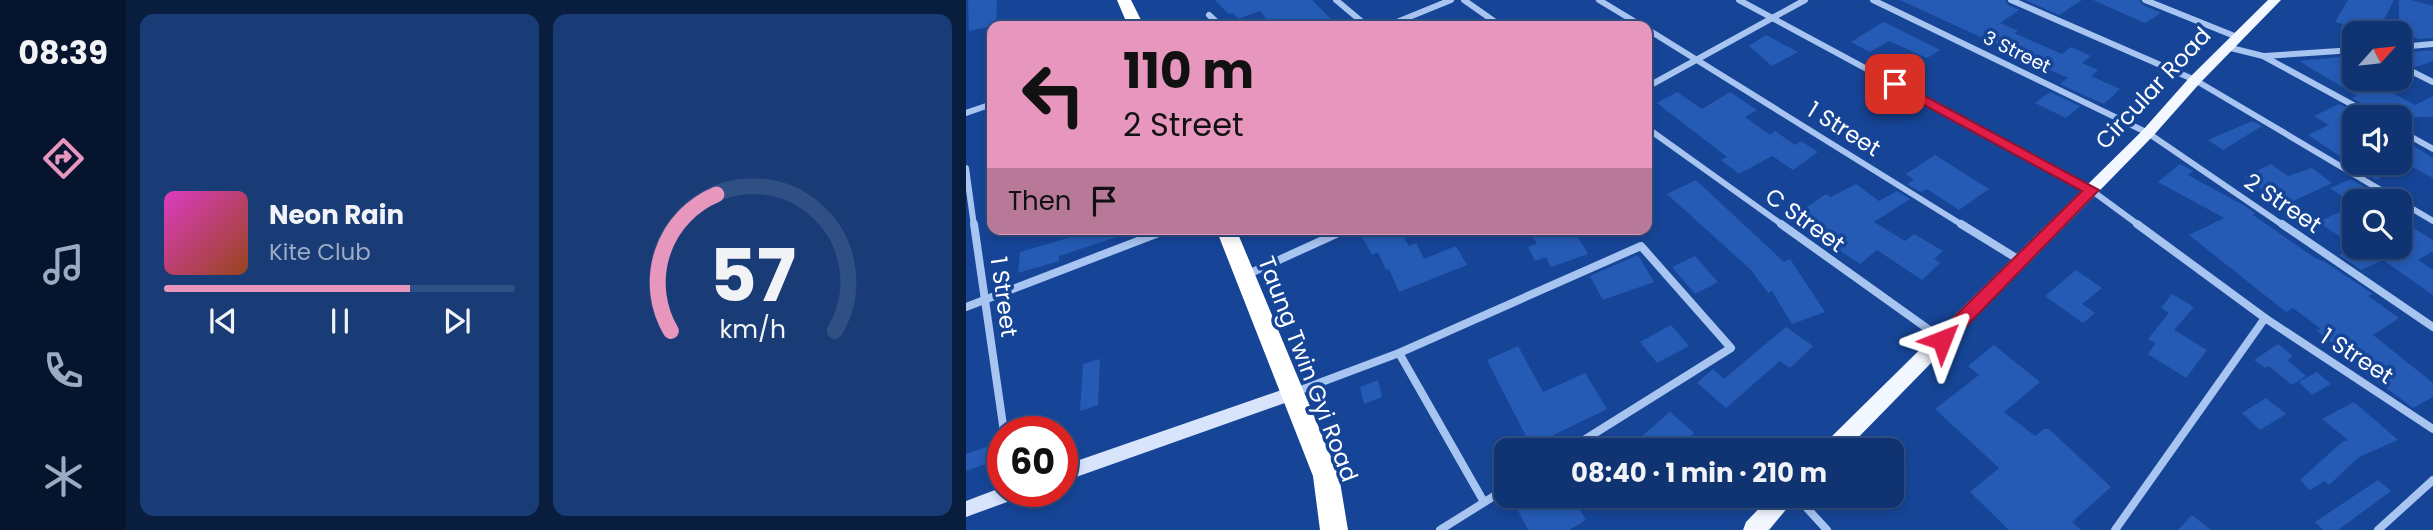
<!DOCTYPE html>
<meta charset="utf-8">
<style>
:root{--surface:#103471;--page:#193c76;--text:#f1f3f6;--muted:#9caac3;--line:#304f84;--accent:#e797bd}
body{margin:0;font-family:Poppins,sans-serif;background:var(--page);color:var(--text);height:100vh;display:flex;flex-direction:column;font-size:26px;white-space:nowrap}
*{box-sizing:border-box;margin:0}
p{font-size:23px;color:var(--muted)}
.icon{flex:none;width:38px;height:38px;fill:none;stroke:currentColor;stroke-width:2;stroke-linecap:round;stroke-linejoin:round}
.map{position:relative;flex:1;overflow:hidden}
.details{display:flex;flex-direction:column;gap:14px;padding:14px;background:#091d3e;width:840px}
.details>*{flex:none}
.banner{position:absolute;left:21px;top:21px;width:665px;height:214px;border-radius:14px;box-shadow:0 4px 10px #0003,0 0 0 2px var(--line);background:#e797bd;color:#111;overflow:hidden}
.needle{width:46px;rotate:63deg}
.tools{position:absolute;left:1376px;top:21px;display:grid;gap:14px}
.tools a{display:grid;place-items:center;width:70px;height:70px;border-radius:14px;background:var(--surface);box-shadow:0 4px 10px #0003,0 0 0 2px var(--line);font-size:35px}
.speed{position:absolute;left:21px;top:416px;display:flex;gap:14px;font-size:35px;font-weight:700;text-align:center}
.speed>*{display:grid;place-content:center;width:91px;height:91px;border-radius:50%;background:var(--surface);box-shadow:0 4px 10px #0003,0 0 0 2px var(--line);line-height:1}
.speed .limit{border:10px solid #d22;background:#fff;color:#111}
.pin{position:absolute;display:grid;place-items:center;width:60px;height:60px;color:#fff;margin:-30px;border-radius:14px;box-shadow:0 4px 10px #0006}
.me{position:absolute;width:77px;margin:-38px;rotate:45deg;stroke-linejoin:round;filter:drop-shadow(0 0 5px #0008)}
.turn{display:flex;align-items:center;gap:24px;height:147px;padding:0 21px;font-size:32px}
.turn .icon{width:91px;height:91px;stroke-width:2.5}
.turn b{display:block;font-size:49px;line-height:60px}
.then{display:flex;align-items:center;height:66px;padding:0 21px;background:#0003;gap:14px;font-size:26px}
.details .widget{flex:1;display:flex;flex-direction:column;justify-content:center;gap:10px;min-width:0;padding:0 24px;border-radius:14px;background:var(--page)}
.details .dial{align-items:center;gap:0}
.dial svg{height:182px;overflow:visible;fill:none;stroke:var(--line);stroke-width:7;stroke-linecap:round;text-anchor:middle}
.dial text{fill:var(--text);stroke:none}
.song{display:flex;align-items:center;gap:21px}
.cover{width:84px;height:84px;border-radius:10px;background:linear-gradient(135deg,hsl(310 70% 55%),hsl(20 70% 35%))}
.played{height:7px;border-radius:4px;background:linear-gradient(90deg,var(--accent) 70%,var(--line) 70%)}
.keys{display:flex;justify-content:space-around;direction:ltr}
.details .tiles{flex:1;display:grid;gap:14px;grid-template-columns:repeat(2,1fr)}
.trip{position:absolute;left:528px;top:438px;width:410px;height:70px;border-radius:14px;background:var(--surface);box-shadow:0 4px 10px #0003,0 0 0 2px var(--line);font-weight:700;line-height:70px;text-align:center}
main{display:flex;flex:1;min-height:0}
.dock{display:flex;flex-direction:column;width:126px;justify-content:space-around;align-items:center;background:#06152d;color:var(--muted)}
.dock .icon{width:49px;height:49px}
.dock .on{color:var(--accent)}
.dock b{font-size:32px;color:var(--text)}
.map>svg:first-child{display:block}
.building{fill:#255bb5}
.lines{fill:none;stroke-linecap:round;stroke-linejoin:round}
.street-far1{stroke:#a8c4f1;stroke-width:6}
.street{stroke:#a8c4f1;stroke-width:8}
.secondary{fill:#d7e4fc;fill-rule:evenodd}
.primary{fill:#f3f7ff;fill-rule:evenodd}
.highway{fill:#fff;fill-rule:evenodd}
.route{fill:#e11d48;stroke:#92132f;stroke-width:2}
.labels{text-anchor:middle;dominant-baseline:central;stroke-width:7;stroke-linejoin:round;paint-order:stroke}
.far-street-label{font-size:19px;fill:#fff;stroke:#164597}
.street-label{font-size:23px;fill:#fff;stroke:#164597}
</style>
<main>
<nav class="dock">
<b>08:39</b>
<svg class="icon on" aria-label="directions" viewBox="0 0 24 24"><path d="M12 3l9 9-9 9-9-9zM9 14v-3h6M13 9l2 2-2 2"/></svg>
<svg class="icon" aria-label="music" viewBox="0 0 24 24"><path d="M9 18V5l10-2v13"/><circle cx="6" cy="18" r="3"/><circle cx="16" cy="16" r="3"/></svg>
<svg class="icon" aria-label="phone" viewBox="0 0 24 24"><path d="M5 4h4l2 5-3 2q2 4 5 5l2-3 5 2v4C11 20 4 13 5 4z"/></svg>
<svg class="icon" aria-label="climate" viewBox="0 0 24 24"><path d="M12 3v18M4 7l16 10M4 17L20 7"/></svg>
</nav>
<section class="details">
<div class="tiles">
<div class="widget">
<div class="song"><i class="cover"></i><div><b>Neon Rain</b><p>Kite Club</p></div></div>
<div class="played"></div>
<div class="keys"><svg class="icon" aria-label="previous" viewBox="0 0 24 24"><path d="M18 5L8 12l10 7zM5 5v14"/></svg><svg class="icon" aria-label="pause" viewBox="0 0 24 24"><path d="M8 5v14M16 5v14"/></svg><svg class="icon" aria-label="next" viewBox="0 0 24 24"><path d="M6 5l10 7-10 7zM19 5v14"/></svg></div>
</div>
<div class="widget dial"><svg viewBox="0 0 100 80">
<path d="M14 69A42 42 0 1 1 86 69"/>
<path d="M14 69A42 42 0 0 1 34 9" stroke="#e797bd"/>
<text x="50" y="56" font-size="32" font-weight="700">57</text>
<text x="50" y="72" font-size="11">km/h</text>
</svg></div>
</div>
</section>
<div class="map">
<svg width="1467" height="530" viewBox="0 0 1467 530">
<rect width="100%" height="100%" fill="#164597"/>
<g class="building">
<path d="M2,0H31L30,25L3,31Z"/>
<path d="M249,0H346L372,26H305L294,11L272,19L267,13L263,14Z"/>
<path d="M934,0H1039L1042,5L1053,10L1034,23L1052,31L1048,33L1096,54L1105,47L1125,56L1116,63L1132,70L1125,76L1154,89L1138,104L1124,98L1094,84L1102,78L1055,57L1052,59L1030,49L1034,46Z"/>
<path d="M1059,0H1116L1093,15Z"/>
<path d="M1127,0H1173L1177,5L1195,13L1179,23Z"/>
<path d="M1382,0H1428L1411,33H1386L1374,29L1377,24L1369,22Z"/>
<path d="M1433,0H1445L1467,6V38L1453,39L1433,33Z"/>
<path d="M917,22L920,23L974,50L961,58L923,41L904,52L885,42Z"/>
<path d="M800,35L832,52L806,66L783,46Z"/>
<path d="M1467,50V61L1449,67L1433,59V53Z"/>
<path d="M1373,57L1388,65V86L1403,79H1438L1418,88L1449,105L1467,96V117H1415L1412,112L1386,98L1391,96L1333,61Z"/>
<path d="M711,92L736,109L764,92L791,110L779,117L804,135L809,131L829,145L835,141L852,152L827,170L806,156L773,174L755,160L761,157L691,103Z"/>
<path d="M1084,92L1114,106L1100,118L1069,103Z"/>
<path d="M1373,104L1398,117H1388V163H1433V137L1467,158V178L1441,164L1410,180L1342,135L1363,125L1348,116Z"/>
<path d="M1286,121L1296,126L1257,150L1242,140Z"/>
<path d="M969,155L1023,189L993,210L961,189L955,192L941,184L948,180L940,174Z"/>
<path d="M1214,164L1227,171L1222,175L1279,206L1289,213L1287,215L1349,258L1359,262L1407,294L1402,296L1433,318L1407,335L1467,383V397L1447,408L1442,404L1367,349L1371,347L1351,331L1355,329L1327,308L1320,312L1223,235L1258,218L1192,182Z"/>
<path d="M1305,164L1322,176L1346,168L1366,183L1319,205L1278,177Z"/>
<path d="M1385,179L1398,187L1391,190L1396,193L1380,199L1364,188Z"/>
<path d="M730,180L818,262L824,259L859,312L826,324L806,291L802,293L785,270L701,194Z"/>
<path d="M890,184L913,201L931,191L944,199L908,222L939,241L948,234L977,251L968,259L974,263L956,280L911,250L894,264L825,218L860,194L865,197Z"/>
<path d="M1378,210L1388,216V246L1352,222Z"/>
<path d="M1433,219L1467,240V251L1452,260L1467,270V295L1417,260L1395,270L1373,255L1390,247H1433Z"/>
<path d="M132,229H165L166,232L93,256V261L52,273L54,252Z"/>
<path d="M392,229H433L443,246L450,243L458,259L490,246L501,265L433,292L423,269L420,270L412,252L406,255Z"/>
<path d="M563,229H607L622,254L585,267L580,257L569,261L562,247L571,244Z"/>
<path d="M672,255L688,282L637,300L624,276Z"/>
<path d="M729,256L752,282L729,294L706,267Z"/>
<path d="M1110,270L1136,288L1116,304L1129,313L1117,323L1079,296Z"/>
<path d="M1206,294L1228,307L1208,330L1241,350L1220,378L1182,354L1190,343L1182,339L1203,313L1195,308Z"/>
<path d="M705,325L723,346L691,363L674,342Z"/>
<path d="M820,327L847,346L824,368L814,361L760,408L731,383L747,369L758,379Z"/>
<path d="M1312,344L1327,356L1321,360L1340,376L1326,385L1303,366L1299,368L1288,360Z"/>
<path d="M1028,345L1074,382L1038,412L1069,436L1078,429H1083L1145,487L1106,522L1115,530H1043L1004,492L1033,468L969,409L1013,375L1002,366Z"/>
<path d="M552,346L577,392L619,373L641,409L565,446L521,360Z"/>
<path d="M134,359L132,405L114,411L117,364Z"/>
<path d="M1351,372L1365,384L1346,395L1333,382Z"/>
<path d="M412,380L416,397L398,404L394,387Z"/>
<path d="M1300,398L1320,414L1294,430L1276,413Z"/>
<path d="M1388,402L1432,440L1393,457L1363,485L1359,481L1344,490L1334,480L1376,442L1382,440L1356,419Z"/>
<path d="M704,412L728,433L710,450H694L677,435Z"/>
<path d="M26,445L25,462L0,471V454Z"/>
<path d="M1412,480L1425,491L1372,530H1357L1349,522Z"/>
<path d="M567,495H631L612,506L620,520L603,530H562L549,505Z"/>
<path d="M1226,515L1245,530H1212Z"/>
</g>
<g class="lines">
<g class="street-far1">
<path d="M370,0L401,26"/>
<path d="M498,0L535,26"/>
<path d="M633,0L676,26"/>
<path d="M773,0L1125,190L1174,226"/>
<path d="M907,0L1182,133L1318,226"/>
<path d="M1045,0L1229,80L1467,221"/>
<path d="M1179,0L1271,37"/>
<path d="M243,15L255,26"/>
<path d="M421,26L485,0"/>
<path d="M681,29L998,226"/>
<path d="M1261,47L1297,56L1409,117"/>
<path d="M1433,47L1467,44"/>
<path d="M1298,56L1388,50"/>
<path d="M1433,65L1467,82"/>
<path d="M681,87L839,0"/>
<path d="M0,113L26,104"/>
<path d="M681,128L818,226"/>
<path d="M1433,130L1467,149"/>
<path d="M0,168L8,226"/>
</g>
<g class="street">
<path d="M8,224L38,432"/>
<path d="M815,224L976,339"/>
<path d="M995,224L1055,261"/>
<path d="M1171,224L1299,318L1467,429"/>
<path d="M1316,224L1467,327"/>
<path d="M280,275L381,229"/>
<path d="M0,307L203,229"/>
<path d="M433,353L518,502"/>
<path d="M329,392L433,353L675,246L765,348L602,450"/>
<path d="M829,495L861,530"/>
<path d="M474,530L541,488"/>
<path d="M1149,530L1299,318"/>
<path d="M1412,530L1467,480"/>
</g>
<g class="secondary">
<path d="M327,386L333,388L335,393L333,398L96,482V466Z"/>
<path d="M37,487V492H55L52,498L0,517V501Z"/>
</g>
<g class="primary">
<path d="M1302,0H1315L1234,83L1187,136L880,450H856L859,443L1177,130L1224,77Z"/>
<path d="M806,495H832L803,530H777L780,522Z"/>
</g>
<g class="highway">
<path d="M151,0H165L178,26H162Z"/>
<path d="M250,229H270L373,476L382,530H354L347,476Z"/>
</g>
</g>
<path class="route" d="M929,80L1133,190L982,345H970L968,340L970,335L1116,191L925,87L923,84Z"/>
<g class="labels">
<g class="far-street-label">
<text transform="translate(1051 52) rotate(26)">3 Street</text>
</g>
<g class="street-label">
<text transform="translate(1187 88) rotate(-47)">Circular Road</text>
<text transform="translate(878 129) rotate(32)">1 Street</text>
<text transform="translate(1317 203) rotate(34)">2 Street</text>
<text transform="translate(839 220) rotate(36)">C Street</text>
<text transform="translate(38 297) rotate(82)">1 Street</text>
<text transform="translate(1391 356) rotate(33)">1 Street</text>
<text transform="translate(342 369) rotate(69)">Taung Twin Gyi Road</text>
</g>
</g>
</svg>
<div class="tools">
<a><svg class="needle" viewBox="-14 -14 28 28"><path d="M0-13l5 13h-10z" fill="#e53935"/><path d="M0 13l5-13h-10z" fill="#9caac3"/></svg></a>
<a><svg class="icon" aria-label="sound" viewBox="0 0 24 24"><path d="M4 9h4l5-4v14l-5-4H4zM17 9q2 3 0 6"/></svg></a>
<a><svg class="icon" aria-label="search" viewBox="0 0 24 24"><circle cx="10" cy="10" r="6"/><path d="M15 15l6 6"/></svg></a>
</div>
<div class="speed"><div class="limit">60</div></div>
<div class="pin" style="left:929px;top:84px;background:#d93025"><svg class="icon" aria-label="arrive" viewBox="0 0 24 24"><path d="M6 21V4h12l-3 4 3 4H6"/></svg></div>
<svg class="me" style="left:976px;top:340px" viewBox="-20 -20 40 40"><path d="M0-17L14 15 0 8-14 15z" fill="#e11d48" stroke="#fff" stroke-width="4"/></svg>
<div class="trip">08:40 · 1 min · 210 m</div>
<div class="banner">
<div class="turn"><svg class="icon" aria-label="left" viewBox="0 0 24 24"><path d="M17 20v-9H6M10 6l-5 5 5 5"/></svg><div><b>110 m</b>2 Street</div></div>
<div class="then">Then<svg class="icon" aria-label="arrive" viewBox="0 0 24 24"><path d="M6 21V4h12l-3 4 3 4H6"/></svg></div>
</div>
</div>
</main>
